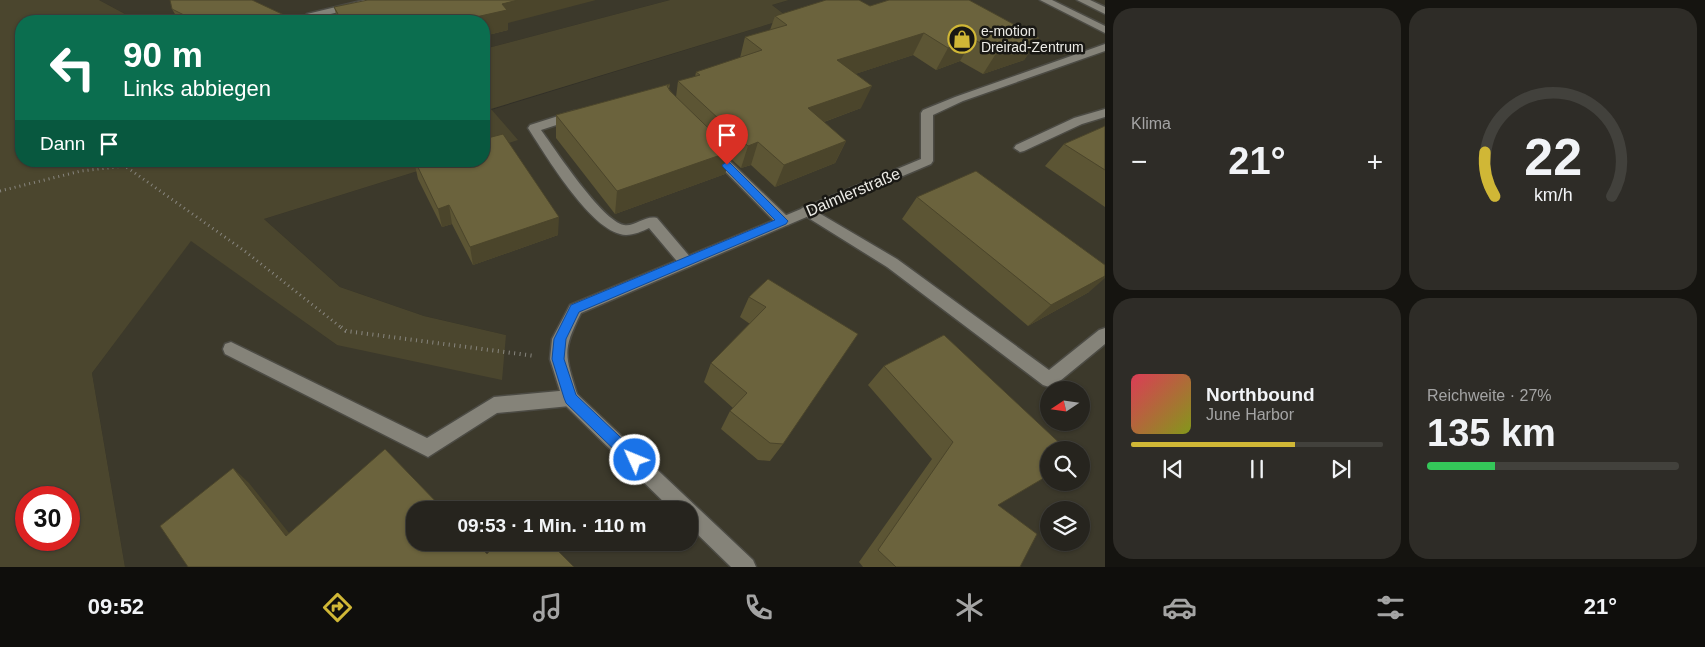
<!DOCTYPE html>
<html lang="de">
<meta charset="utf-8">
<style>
:root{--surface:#26241e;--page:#2e2c27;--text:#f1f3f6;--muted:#a4a4a4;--line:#42413c;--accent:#d0b736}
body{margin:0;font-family:Helvetica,sans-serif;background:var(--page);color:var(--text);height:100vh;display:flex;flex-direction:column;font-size:19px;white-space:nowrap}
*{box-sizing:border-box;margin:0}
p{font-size:16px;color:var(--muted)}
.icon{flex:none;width:28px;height:28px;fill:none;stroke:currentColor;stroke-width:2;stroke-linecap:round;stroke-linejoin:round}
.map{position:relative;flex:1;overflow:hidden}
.details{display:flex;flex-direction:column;gap:8px;padding:8px;background:#151410;width:600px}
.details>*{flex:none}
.guide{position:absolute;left:15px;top:15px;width:475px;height:152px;border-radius:20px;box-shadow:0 1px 4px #0004,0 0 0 1px var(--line);background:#0b6e4f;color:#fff;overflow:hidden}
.needle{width:32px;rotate:257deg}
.buttons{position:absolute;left:1040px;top:381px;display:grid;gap:10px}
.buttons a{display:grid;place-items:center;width:50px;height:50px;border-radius:50%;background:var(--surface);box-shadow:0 1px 4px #0004,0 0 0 1px var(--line);font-size:25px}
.speed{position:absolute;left:15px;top:486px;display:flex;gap:10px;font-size:25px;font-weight:700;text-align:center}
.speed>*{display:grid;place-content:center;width:65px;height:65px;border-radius:50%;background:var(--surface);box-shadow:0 1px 4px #0004,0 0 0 1px var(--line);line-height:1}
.speed .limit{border:8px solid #d22;background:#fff;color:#111}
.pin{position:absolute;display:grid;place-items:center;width:42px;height:42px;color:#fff;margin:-51px -21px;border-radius:50% 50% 50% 0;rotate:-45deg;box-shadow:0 0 5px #0007}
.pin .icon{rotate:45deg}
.me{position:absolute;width:55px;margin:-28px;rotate:314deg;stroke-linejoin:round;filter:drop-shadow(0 0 4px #0008)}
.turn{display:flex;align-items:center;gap:18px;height:105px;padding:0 25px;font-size:22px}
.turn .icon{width:65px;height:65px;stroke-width:2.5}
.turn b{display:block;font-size:35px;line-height:42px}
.then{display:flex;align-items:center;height:48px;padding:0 25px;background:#0003;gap:10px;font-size:19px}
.big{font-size:38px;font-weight:600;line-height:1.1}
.details .card{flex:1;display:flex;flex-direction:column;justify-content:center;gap:8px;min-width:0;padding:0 18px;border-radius:20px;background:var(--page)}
.details .dial{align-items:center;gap:0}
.dial svg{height:130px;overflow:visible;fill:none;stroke:var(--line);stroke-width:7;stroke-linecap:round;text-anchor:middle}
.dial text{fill:var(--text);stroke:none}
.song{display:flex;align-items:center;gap:15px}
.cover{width:60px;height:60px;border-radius:8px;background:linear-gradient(135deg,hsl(350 70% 55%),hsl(70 70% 35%))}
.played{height:5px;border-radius:2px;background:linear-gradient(90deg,var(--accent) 65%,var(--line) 65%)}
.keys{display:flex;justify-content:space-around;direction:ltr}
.heat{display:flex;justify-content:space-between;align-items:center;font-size:28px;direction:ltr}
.charge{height:8px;border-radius:4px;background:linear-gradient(90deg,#34c759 27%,var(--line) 0)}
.details .tiles{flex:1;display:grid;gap:8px;grid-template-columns:repeat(2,1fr)}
.trip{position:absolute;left:406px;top:501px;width:292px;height:50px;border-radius:20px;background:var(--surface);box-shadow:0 1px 4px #0004,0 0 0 1px var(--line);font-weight:600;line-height:50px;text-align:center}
.tab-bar{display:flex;height:80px;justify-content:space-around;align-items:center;background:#0f0e0c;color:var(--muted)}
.tab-bar .icon{width:35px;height:35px}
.tab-bar .active{color:var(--accent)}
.tab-bar b{font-size:22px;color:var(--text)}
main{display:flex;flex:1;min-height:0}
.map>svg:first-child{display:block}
.built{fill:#3c392b;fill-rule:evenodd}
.green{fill:#4b462e;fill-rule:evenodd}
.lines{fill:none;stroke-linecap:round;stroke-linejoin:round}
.lane-casing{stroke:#4c4b44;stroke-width:3}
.street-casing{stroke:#4c4b44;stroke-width:3}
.path-far1{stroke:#88867f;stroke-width:3;stroke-dasharray:1 4;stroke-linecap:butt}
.path{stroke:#88867f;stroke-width:4;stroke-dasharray:1 4.5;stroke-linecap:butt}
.lane{fill:#858379;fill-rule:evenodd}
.street{fill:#858379;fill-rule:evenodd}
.wall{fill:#5c5534}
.shaded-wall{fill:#4b452b}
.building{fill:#6b633d;stroke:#4b452b}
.route{fill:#1a73e8;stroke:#114b97}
.labels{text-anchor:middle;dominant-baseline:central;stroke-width:5;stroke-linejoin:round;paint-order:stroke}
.far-poi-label{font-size:14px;fill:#ecebe6;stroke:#191814;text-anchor:start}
.street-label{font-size:16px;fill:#ecebe6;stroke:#191814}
</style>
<main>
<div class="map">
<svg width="1105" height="567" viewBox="0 0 1105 567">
<rect width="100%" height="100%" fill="#323028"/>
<g class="built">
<path d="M99,0H670L484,49V21H138Z"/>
<path d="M789,0H1105V567H125L92,373L191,240L337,345L506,335L424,316L340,287L264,219L450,161H484L491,110L789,18L772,5ZM1049,390H1081V422H1049ZM1049,450H1081V482H1049ZM415,510H690V542H415ZM1049,510H1081V542H1049Z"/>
</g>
<g class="green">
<path d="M0,0H99L138,21H21V161H450L264,219L340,287L424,316L506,335L502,380L337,345L191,241L92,373L125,567H0ZM26,498H69V540H26Z"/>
<path d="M670,0H789L772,5L789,18L491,109L518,140L484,151V49Z"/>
</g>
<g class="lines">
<g class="lane-casing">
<g id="lane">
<path d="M365,0H382L380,2L310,19L305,16L307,14Z"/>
<path d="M1077,0H1090L1105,7V14Z"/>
<path d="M1105,109V117L1082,124L1024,151L1020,152L1014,148L1016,145L1074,118Z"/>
<path d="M574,111L578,112L580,115L578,118L541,130C555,149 602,221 624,225C635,227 645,215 657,218L691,258L693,262L691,266L686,268L681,266L649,228C641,232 629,237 620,234C588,226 546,156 528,128L530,125Z"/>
<path d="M713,148L717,149L788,217L790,221L788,225H778L709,155L707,152L709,149Z"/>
<path d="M807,206L897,259L1049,370L1099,330L1105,328V344L1055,385L1049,387L1043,385L887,267L802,214L800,211L802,208Z"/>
<path d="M231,342L427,438L494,397L570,390L576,392L579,398L576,404L570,406L497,413L428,457L225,354L223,349L225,344Z"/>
</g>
</g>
<g class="street-casing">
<g id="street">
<path d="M1040,0H1052L1105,26V33Z"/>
<path d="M1105,44V51L963,101L933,115V161L931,164L581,313C562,351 565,354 577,394L753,560L756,567H731L690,527V510H672L564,404L550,359L552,339L570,305L921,159V113L923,110L955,97Z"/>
</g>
</g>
<path class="path-far1" d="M0,191L81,171L125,166L246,252L343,329"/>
<path class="path" d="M341,327L346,331L535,356"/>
<use href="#lane" class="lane"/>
<use href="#street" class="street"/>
</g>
<g class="wall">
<path d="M870,6L1039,38L1024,60L983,74L960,61L936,70L913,55L855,74L861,108L824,122L846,141L835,163L775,187L751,165L741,168L730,158L725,174L615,214L556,138V115L670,84L669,89L676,97L678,81L695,77L696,72L740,58L745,37L770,30L775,16Z"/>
<path d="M334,7L508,23V30L484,36V21H338Z"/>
<path d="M172,9L297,21H179Z"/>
<path d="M1105,126V207L1045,166L1064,144Z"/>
<path d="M414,161L558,235L473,265L452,224L442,227L418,179Z"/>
<path d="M917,197L1089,292L1028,326L902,219Z"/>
<path d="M768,279L783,444L770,461L758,460L721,429L730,411L733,408L704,382L711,363L750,324L740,317L749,297Z"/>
<path d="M944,335L998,505L1020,567H863L859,562L932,459L868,385L884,366Z"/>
</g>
<g class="shaded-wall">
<path d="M518,0H596L508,23V30L484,36V21H458L502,4Z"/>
<path d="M924,33L913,55L828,83L837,60Z"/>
<path d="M1039,38L1024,60L983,74L997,52Z"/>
<path d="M973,39L960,61L936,70L948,48Z"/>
<path d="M872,86L861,108L799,131L808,108Z"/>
<path d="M846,141L835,163L775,187L784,165Z"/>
<path d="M758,142L751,165L741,168L748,146Z"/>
<path d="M732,151L725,174L615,214L617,191Z"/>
<path d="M449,205L452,224L442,227L438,209Z"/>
<path d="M559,217L558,235L473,265L470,247Z"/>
<path d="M1105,276V278L1089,292L1028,326L1051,305Z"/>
<path d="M233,468L249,483L301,548L286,536Z"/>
</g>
<g class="building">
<path d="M170,0H252L297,21H196L172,9Z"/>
<path d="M368,0H518L502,4L507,10L458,21H342L334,7Z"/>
<path d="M826,0H859L870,6L889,0H969L1039,38L997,52L973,39L948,48L924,33L837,60L872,86L808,108L846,141L784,165L758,142L748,146L678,81L700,75L696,72L762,50L745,37L787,25L775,16Z"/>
<path d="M670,84L667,86L670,91L732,151L617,191L556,115Z"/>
<path d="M1105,126V170L1064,144Z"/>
<path d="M503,134L559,217L470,247L449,205L438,209L415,161H484V139Z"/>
<path d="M976,171L1105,265V276L1051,305L917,197Z"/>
<path d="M768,279L858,334L783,444L770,443L730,411L747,393L711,363L766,307L749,297Z"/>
<path d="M944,335L1067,450H1049V475L998,505L1037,534L1020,567H896L878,550L953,442L884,366Z"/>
<path d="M385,449L444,510H415V542H475L487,554L497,542H549L574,567H188L160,526L233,468L286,536Z"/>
</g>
<path class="route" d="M727,162L730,163L788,221L786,224L579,312L566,339L564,359L576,395L640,456L642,460L640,465L635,467L630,465L566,403L564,398L552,359L554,339L571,305L775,220L723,167L722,165Z"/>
<defs>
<g id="shop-ring" transform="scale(1.4375)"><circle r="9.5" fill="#191814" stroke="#d0b736" stroke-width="1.5"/><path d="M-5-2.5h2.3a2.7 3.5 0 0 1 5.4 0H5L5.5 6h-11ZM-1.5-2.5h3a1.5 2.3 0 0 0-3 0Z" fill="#d0b736"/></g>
</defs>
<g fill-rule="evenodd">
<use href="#shop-ring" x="962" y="39"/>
</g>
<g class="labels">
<g class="far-poi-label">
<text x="981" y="31">e-motion<tspan x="981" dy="16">Dreirad-Zentrum</tspan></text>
</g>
<g class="street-label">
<text transform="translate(853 192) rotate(-23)">Daimlerstraße</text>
</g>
</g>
</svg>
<div class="buttons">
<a><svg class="needle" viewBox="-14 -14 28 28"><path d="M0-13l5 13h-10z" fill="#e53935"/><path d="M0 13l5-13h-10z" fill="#a4a4a4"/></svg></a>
<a><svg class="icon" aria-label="search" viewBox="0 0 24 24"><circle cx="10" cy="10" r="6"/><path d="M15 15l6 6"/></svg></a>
<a><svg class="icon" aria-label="layers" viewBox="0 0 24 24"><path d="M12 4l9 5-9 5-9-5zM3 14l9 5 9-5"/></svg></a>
</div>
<div class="speed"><div class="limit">30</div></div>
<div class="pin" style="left:727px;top:165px;background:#d93025"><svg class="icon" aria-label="arrive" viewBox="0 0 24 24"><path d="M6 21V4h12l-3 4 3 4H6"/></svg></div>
<svg class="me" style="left:635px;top:460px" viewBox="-20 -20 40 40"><circle r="17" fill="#1a73e8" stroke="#fff" stroke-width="3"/><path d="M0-11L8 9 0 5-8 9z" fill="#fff"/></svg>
<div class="trip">09:53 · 1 Min. · 110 m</div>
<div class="guide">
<div class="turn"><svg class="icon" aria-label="left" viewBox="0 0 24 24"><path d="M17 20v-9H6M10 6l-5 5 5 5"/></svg><div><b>90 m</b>Links abbiegen</div></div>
<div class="then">Dann<svg class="icon" aria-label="arrive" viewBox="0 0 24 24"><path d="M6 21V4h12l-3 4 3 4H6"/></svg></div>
</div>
</div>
<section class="details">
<div class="tiles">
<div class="card"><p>Klima</p>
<div class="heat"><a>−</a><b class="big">21°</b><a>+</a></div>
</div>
<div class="card dial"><svg viewBox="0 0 100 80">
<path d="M14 69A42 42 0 1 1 86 69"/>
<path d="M14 69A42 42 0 0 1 8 42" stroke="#d0b736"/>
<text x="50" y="56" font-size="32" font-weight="700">22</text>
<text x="50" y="72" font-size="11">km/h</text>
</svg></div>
<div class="card">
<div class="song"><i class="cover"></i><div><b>Northbound</b><p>June Harbor</p></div></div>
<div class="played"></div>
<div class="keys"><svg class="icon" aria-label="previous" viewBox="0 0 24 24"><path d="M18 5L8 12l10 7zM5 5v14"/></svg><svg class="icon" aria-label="pause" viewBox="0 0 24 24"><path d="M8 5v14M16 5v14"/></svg><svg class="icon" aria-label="next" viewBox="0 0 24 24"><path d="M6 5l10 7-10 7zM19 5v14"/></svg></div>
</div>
<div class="card"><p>Reichweite · 27%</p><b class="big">135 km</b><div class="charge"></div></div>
</div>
</section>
</main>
<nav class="tab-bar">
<b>09:52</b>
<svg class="icon active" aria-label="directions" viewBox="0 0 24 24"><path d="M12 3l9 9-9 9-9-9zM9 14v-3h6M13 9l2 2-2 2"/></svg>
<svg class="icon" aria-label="music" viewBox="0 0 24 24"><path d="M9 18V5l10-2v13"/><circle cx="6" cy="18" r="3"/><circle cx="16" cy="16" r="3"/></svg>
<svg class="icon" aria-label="phone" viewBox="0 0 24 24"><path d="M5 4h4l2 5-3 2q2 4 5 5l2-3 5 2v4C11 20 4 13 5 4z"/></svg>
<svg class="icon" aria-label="climate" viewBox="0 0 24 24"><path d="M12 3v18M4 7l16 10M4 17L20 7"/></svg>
<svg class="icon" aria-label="car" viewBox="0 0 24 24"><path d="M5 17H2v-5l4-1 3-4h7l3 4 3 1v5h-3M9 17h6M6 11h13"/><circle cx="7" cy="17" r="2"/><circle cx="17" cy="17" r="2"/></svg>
<svg class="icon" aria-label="filters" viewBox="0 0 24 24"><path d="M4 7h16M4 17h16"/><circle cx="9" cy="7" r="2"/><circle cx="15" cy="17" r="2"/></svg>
<b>21°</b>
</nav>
